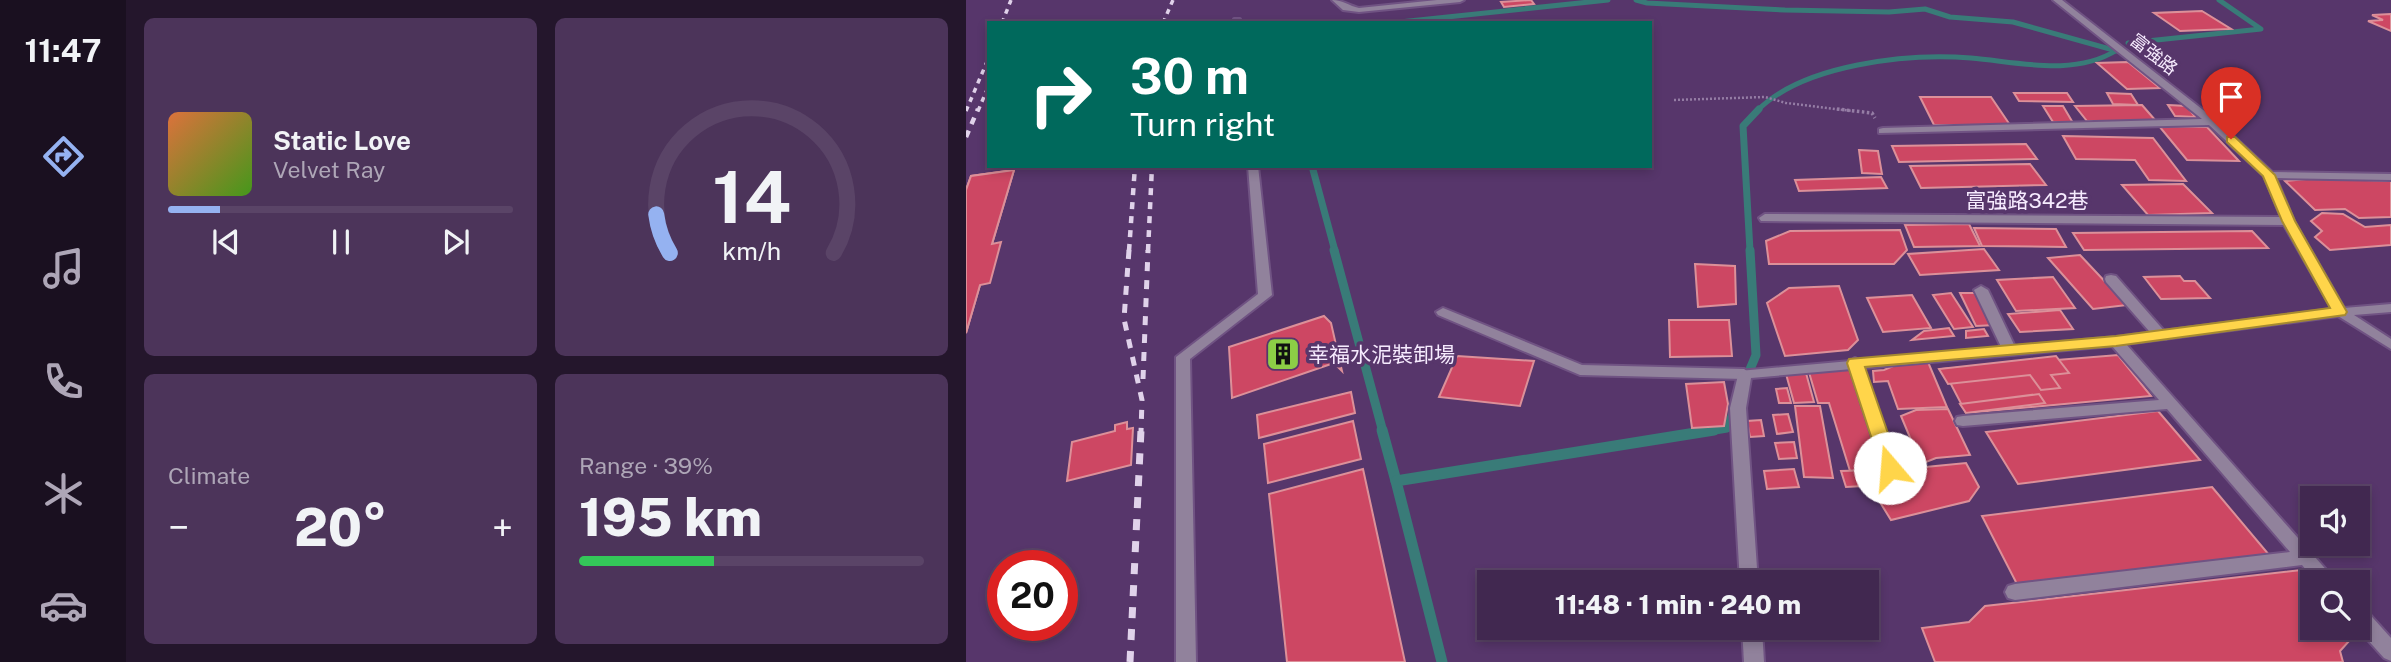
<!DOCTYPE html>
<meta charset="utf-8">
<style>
:root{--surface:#412850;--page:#4c345a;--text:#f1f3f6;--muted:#aea6b7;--line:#5a4467;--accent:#95b2f1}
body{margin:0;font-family:"Public Sans","Noto Sans TC",sans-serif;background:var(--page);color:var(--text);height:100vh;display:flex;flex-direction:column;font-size:26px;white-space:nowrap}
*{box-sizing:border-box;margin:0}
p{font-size:23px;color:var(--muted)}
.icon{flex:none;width:38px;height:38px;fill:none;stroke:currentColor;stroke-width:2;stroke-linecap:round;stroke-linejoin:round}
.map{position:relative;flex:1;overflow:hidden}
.side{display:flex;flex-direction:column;gap:18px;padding:18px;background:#24162c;width:840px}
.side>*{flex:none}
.guide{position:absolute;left:21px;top:21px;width:665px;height:147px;border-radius:0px;box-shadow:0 4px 10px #0003,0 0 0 2px var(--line);background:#00695c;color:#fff;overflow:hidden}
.buttons{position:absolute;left:1334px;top:486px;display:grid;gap:14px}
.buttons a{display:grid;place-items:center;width:70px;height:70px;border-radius:0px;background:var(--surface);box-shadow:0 4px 10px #0003,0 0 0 2px var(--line);font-size:35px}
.speed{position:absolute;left:21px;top:550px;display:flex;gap:14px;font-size:35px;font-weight:700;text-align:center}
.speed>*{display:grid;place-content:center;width:91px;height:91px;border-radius:50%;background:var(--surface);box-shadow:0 4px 10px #0003,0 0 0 2px var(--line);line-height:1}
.speed .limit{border:10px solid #d22;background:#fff;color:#111}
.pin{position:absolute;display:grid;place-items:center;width:60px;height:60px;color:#fff;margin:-72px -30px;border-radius:50% 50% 50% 0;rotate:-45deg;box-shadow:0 0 7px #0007}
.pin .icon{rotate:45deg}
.me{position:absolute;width:77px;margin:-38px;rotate:342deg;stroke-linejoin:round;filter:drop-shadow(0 0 5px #0008)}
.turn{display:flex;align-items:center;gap:24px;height:147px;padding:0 28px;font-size:32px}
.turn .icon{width:91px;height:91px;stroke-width:2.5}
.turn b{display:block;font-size:49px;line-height:60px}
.big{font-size:52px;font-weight:800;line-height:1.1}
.side .tile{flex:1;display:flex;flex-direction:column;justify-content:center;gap:10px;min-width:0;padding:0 24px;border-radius:10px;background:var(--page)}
.side .dial{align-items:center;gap:0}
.dial svg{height:182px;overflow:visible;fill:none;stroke:var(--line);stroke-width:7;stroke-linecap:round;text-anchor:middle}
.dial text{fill:var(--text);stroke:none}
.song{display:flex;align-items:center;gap:21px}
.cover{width:84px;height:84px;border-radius:10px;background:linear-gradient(135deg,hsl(20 70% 55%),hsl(100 70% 35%))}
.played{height:7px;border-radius:4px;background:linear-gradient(90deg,var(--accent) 15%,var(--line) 15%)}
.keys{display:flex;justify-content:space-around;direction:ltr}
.heat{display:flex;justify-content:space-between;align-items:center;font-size:38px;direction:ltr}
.charge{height:10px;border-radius:5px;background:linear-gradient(90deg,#34c759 39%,var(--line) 0)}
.side .tiles{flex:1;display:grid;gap:18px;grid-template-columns:repeat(2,1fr)}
.trip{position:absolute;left:511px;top:570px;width:402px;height:70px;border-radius:0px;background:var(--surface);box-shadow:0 4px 10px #0003,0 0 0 2px var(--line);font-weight:800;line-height:70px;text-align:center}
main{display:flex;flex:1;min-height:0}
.tab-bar{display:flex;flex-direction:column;width:126px;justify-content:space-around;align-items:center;background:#1a1020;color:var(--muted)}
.tab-bar .icon{width:49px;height:49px}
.tab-bar .active{color:var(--accent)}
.tab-bar b{font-size:32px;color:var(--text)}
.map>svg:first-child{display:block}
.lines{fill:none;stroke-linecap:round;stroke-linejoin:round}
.stream-far3{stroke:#397b78;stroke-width:5}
.stream-far2{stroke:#397b78;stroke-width:7}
.stream-far1{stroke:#397b78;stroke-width:9}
.stream{stroke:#397b78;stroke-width:11}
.building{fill:#cd4763;stroke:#dc9099;stroke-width:2}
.service-casing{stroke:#705383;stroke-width:4}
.minor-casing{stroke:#705383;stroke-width:4}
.path-far1{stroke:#957da5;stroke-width:2.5;stroke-dasharray:2 2;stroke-linecap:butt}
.path{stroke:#957da5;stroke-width:3.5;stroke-dasharray:2.5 2.5;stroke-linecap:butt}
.service{fill:#91829c;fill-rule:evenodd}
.minor{fill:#91829c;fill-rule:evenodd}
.rail-far3{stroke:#e0d2ea;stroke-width:3.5;stroke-dasharray:5 5;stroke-linecap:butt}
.rail-far2{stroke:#e0d2ea;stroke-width:4.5;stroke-dasharray:7 7;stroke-linecap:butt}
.rail-far1{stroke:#e0d2ea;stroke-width:5;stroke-dasharray:9 9;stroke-linecap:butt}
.rail{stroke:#e0d2ea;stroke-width:7;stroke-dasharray:11 11;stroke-linecap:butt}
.route{fill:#ffd54a;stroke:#a68a30;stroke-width:2}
.labels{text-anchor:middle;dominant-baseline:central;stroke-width:7;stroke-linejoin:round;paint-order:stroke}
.far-street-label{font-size:18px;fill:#f6ebfe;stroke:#57366b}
.street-label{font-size:21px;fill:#f6ebfe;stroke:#57366b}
.poi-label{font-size:21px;fill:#f6ebfe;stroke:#57366b;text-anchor:start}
</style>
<main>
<nav class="tab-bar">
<b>11:47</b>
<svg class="icon active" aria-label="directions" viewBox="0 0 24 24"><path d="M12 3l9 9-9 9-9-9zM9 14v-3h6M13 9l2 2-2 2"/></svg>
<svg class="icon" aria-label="music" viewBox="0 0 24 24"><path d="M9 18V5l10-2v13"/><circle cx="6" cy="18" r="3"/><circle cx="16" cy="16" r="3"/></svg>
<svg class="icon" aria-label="phone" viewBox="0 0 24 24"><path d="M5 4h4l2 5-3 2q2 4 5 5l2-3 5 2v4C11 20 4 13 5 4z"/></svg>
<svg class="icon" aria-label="climate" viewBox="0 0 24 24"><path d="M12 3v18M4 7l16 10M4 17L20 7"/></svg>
<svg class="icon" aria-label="car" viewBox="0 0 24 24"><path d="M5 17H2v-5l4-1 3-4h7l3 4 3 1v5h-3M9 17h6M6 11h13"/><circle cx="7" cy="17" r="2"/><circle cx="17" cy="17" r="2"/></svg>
</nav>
<section class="side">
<div class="tiles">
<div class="tile">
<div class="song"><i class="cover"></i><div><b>Static Love</b><p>Velvet Ray</p></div></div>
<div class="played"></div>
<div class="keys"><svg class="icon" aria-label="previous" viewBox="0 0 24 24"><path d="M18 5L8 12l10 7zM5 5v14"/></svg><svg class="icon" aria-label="pause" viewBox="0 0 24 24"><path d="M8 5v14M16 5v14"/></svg><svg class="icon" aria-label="next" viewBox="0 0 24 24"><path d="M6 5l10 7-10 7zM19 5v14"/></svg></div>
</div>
<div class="tile dial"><svg viewBox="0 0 100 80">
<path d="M14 69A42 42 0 1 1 86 69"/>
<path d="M14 69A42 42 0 0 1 8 52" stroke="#95b2f1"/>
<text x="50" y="56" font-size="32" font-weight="700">14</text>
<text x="50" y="72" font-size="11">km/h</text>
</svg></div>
<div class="tile"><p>Climate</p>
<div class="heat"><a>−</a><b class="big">20°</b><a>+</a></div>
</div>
<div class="tile"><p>Range · 39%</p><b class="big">195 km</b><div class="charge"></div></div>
</div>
</section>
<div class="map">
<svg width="1425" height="662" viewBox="0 0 1425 662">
<rect width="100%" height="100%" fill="#57366b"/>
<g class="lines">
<g class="stream-far3">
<path d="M670,0L681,3L819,10L923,12L959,9L984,17L1047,22L1151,51"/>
<path d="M424,23L642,0"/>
<path d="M1162,43L1295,29L1253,0"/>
<path d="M791,111C837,64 942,53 1005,58C1052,62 1108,77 1151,50"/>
</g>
<g class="stream-far2">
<path d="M346,166L369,251"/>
<path d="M784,251L777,126L793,109"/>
</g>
<g class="stream-far1">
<path d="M368,250L417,432"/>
<path d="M780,379L790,355L784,250"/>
<path d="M737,432L761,428L769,409"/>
</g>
<g class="stream">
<path d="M416,430L430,481"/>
<path d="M476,662L430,481L748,430"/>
</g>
</g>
<g class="building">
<path d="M565,0L568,4L538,7L535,2Z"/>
<path d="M1236,11L1265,29L1214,31L1188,13Z"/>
<path d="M1425,14V31L1402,21L1417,20L1406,15Z"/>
<path d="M1162,62L1194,88L1161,89L1131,63Z"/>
<path d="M1048,93H1101L1107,102L1053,101Z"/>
<path d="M1141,93L1165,94L1172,105L1147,104Z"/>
<path d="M954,97H1025L1044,125H968Z"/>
<path d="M1176,105L1190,121H1121L1109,106Z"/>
<path d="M1202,105L1221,106L1229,117L1209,116Z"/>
<path d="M1077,106H1097L1107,123L1087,122Z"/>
<path d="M1193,126L1241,127L1273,161L1221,160Z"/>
<path d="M1097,136L1187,138L1220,181L1183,180L1169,160L1110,159Z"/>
<path d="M1060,144L1071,159L933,162L926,146Z"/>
<path d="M893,150L912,151L916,174L896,173Z"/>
<path d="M1064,164L1080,185L955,188L944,166Z"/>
<path d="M48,170L26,244L0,333V190L5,176Z"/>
<path d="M48,170L26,244L35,242L24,283L14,285L0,333V190L5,176Z"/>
<path d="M915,177L921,188L833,191L829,180Z"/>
<path d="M1350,178L1425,181V217L1393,218L1379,209L1349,210L1319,181Z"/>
<path d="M1217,184L1246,213L1182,215L1156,185Z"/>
<path d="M1356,213L1377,214L1399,227L1425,225V245L1364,250L1349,237L1356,231L1345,221Z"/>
<path d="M1003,224L1014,246L948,247L939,225Z"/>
<path d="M1008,228L1090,229L1100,247L1016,246Z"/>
<path d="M934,230L941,250L928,264H803L800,241L824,231Z"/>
<path d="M1286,231L1302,248L1118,250L1107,233Z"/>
<path d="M1018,249L1033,270L954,275L942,254Z"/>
<path d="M1114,255L1161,305L1127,309L1082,258Z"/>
<path d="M729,264L769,266L770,304L732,307Z"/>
<path d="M1214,276L1218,281H1229L1244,298L1195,299L1178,277Z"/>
<path d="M1087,277L1109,308L1050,311L1031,280Z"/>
<path d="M873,286L892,340L882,350L819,356L801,303L823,288Z"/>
<path d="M985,293L1007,327L988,329L967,295Z"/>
<path d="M994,293H1013L1029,325L1010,326Z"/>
<path d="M946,295L965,328L917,332L901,298Z"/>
<path d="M1094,310L1107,329L1054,332L1042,314Z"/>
<path d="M358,316L365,323L376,371L368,363L266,398L263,347Z"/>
<path d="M703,320H763L766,356L704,357Z"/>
<path d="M983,328L988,336L946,340L958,331Z"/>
<path d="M1018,329L1022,336L1000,338V331Z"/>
<path d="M1152,355L1185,396L1000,413L977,369Z"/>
<path d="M491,356L568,361L554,406L473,397Z"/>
<path d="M1090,356L1103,373L1085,375L1094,388L1075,390L1064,375L982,384L973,369Z"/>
<path d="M962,362L981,407L932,409L922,381L908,382L907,371L918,370L932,364Z"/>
<path d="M888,367L924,468L884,471L863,403H852L842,369Z"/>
<path d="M840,373L848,402L828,403L820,374Z"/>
<path d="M758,382L762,404L758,426L726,428L720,384Z"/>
<path d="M821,388L825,403H813L810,389Z"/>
<path d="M385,392L389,413L293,438L291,415Z"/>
<path d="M1073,394L1079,403L1000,413L994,404Z"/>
<path d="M829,406H854L867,478L838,477Z"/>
<path d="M982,409L1004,455L970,458L955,464L935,416L950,410Z"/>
<path d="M1192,411L1234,460L1052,484L1020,432Z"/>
<path d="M822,414L827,432L811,434L807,415Z"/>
<path d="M795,420L798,436L784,437L781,421Z"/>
<path d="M387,421L395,459L302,483L298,444Z"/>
<path d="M161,422V429L167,428L165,465L101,481L106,442L149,431V425Z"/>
<path d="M828,442L831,458L813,459L809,443Z"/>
<path d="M1000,463L1013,487L1003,501L925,520L907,491L939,469Z"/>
<path d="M397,469L439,662H321L303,494Z"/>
<path d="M828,469L833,487L801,489L798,471Z"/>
<path d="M910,470L915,485L880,487L875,471Z"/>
<path d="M1246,487L1304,556L1053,588L1016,516Z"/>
<path d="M1344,569L1356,583H1346V628L1394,629L1374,651L1377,662H969L956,628L1003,622L1019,606Z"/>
</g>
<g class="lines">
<g class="service-casing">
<g id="service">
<path d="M268,19H274L275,23H267Z"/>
<path d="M282,166H292L306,295L224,359L230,662H210V357L292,294Z"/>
<path d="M1145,275L1150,276L1200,333L1202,336L1200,339H1190L1140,282L1139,279L1140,276Z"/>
<path d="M1015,286L1022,290L1051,351L1049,354L1044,355L1037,351L1008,290Z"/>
<path d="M477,308L616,365L778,369L785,374L778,379L614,375L472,315L470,312Z"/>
<path d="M889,358L896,363L932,468L930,472H918L916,468L882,363Z"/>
</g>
</g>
<g class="minor-casing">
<g id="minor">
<path d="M366,0C377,0 383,6 393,8L471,0H498L494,2L393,12L377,10Z"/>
<path d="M1087,0H1096L1250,120L1306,172L1425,174V180L1310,178L1328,221L1378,308L1425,304V312L1388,315L1425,339V349L1372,316L1160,344L1372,583H1351L1336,565L1049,600L1042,598L1039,592L1042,586L1049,584L1324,552L1201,409L997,426L991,425L989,421L991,417L997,416L1193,400L1146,346L785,378L780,408L792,583H774L764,408L773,371L1150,337L1366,309L1318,225L795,221L793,218L799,214L1315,217L1298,176L1243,125L913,133V129L917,128L1236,119Z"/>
<path d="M1391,606L1398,608L1425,638V661L1418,658L1391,628Z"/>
<path d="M776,628H796L798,662H778Z"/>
</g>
</g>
<path class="path-far1" d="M708,100L799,97L820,103L886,111"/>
<path class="path" d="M871,109L906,113L909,118"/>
<use href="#service" class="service"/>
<use href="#minor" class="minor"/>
<g class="rail-far3">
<path d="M36,23L45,0"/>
<path d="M197,23L207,0"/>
<path d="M0,111L23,57"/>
<path d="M12,111L23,85"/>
</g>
<g class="rail-far2">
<path d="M0,137L12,109"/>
<path d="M163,251L169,166"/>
<path d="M182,251L186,166"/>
</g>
<g class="rail-far1">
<path d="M163,250L158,319L176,400L175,432"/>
<path d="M177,379L182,250"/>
</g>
<path class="rail" d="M164,662L175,430"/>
</g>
<path class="route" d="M1261,137H1269L1309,175L1329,221L1381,312L1379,315L1150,346L899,367L934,468L931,473H917L881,363L883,359L1150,336L1364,308L1316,221L1297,176L1261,142Z"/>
<defs>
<g id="building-square" transform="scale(1.75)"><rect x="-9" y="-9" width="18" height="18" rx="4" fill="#8cce46" stroke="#57366b"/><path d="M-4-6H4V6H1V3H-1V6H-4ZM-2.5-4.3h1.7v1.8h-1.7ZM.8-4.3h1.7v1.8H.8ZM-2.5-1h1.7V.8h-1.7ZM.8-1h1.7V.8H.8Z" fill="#111"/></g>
</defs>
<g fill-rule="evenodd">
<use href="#building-square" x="317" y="354"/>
</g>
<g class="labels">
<g class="far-street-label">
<text transform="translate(1188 54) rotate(38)">富強路</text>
</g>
<g class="street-label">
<text x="1061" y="200">富強路342巷</text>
</g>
<g class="poi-label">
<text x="342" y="354">幸福水泥裝卸場</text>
</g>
</g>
</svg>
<div class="buttons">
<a><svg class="icon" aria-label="sound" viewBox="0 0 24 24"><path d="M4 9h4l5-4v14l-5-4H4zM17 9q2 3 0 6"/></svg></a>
<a><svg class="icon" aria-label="search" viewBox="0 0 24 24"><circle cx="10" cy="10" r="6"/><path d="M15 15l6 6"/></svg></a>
</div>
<div class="speed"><div class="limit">20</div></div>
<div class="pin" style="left:1265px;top:139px;background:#d93025"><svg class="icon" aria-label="arrive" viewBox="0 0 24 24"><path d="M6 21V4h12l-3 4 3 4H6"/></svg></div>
<svg class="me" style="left:924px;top:468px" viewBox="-20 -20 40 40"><circle r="19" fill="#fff"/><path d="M0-13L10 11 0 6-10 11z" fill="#ffd54a"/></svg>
<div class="trip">11:48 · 1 min · 240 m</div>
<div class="guide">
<div class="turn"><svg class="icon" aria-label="right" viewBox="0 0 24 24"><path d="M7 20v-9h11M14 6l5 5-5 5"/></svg><div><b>30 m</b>Turn right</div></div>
</div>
</div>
</main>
